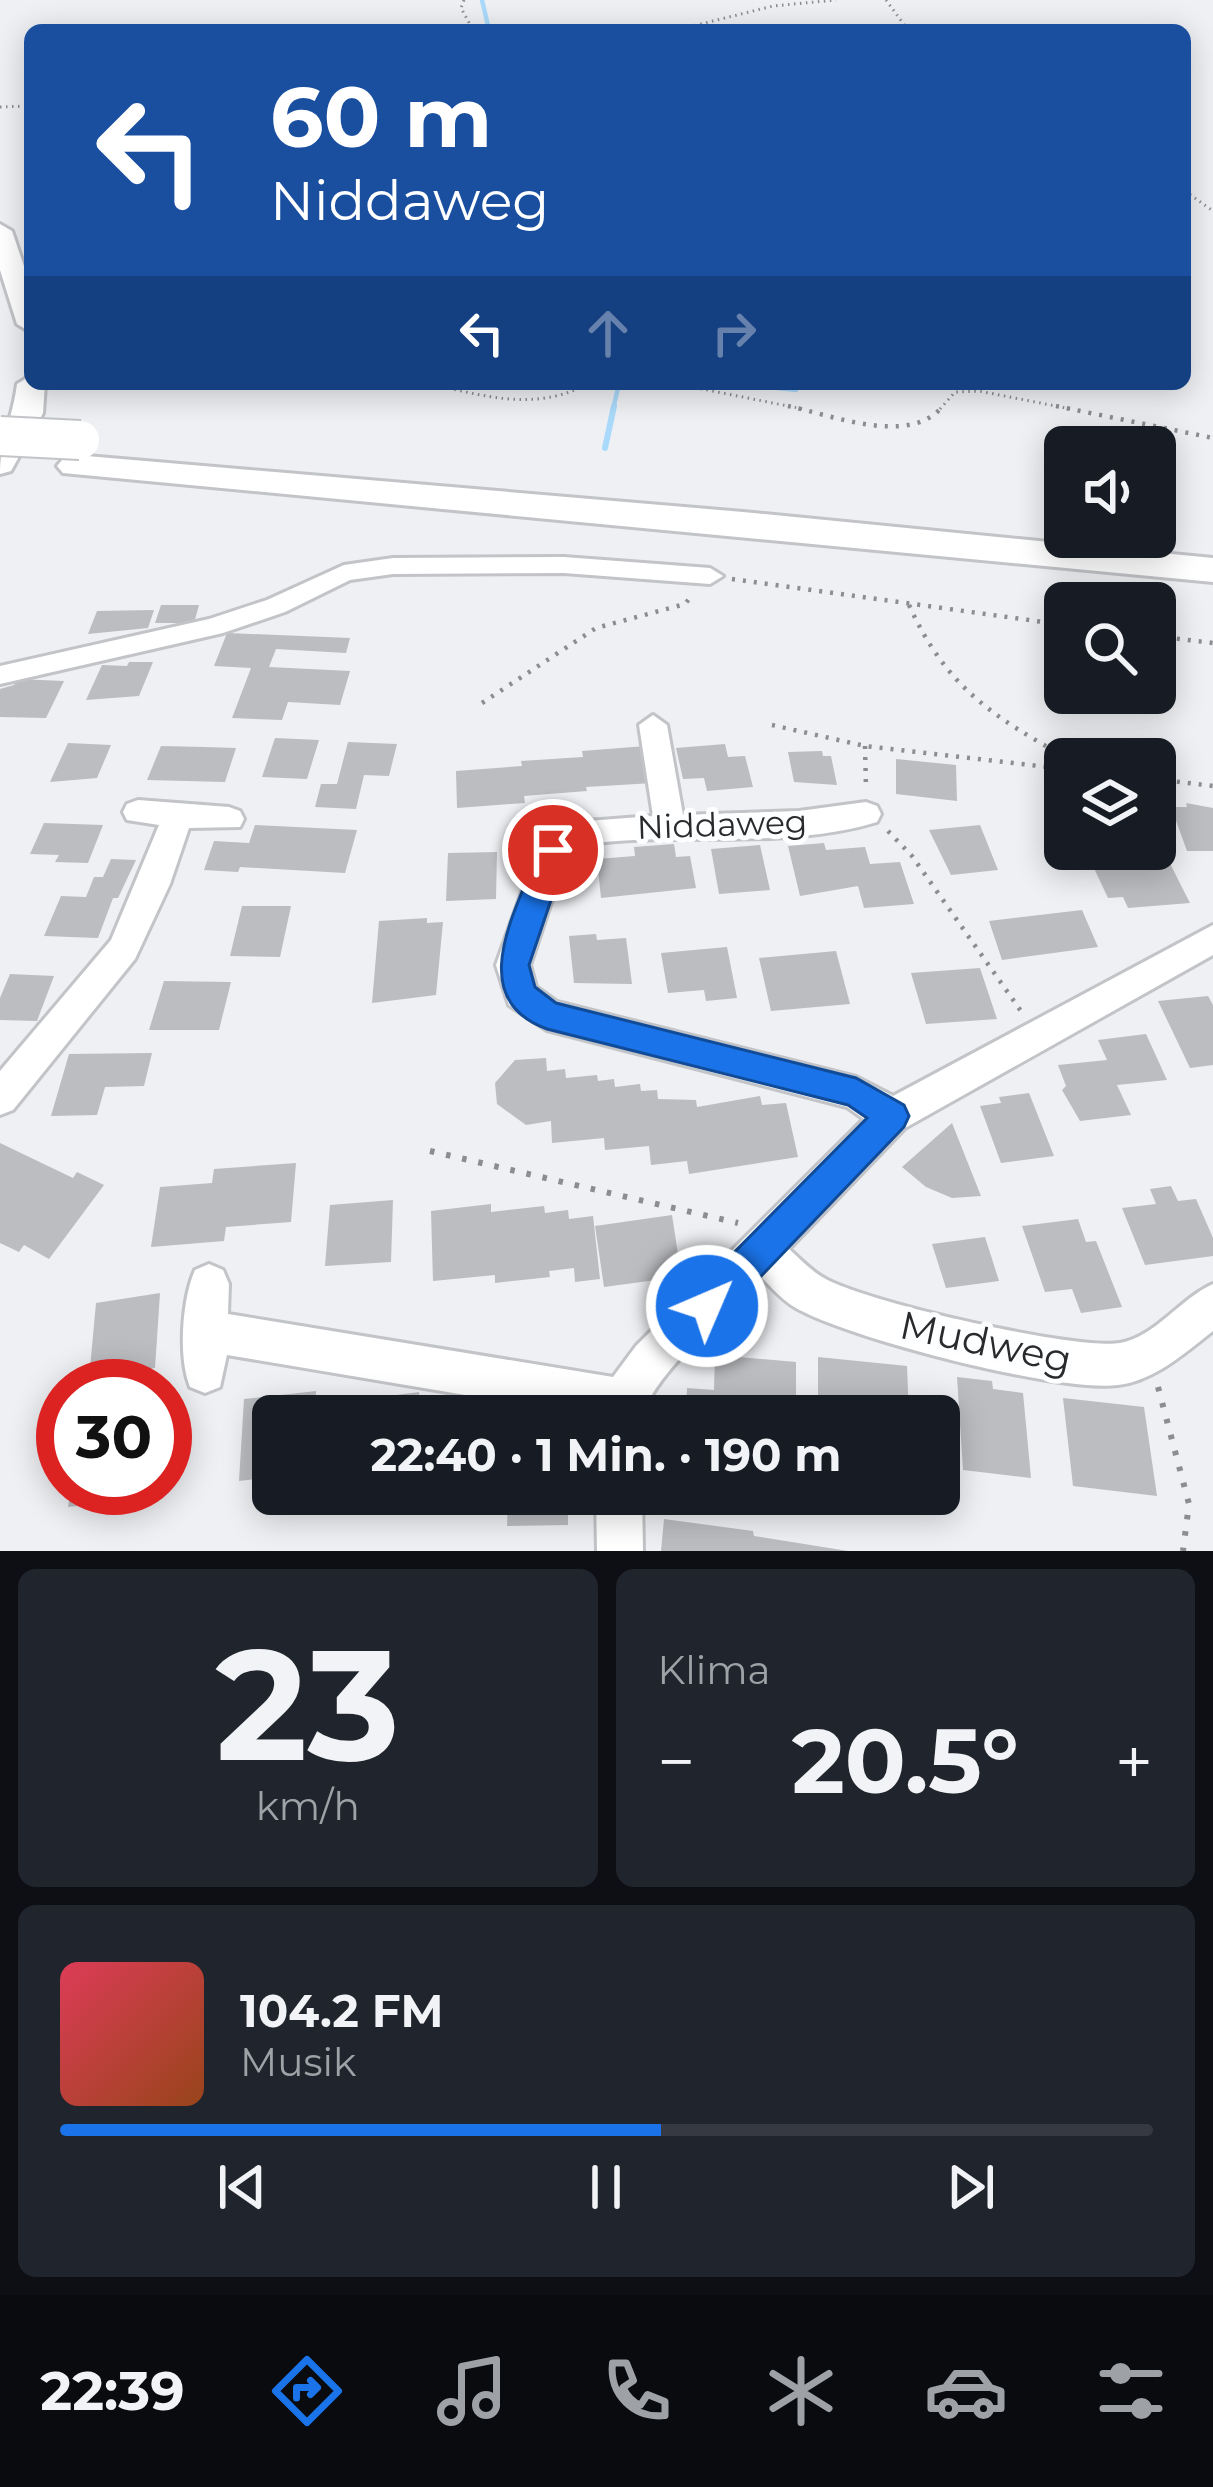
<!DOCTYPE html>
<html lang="de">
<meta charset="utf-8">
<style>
:root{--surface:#171b24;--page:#20242c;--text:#f1f3f6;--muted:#9ea1a6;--line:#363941;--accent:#1a73e8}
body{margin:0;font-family:Montserrat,sans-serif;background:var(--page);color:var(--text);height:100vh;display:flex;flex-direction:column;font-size:45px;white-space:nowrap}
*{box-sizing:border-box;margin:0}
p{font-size:39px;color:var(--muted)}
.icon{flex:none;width:66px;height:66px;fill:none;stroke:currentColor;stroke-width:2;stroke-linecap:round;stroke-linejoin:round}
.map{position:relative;height:1551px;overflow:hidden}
.details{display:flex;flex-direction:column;gap:18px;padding:18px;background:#0d0f14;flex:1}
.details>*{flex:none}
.top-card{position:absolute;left:24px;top:24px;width:1167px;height:366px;border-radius:18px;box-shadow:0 6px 30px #0003;background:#1a4fa0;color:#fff;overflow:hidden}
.controls{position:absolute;left:1044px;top:426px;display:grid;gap:24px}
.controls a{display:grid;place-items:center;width:132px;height:132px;border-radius:18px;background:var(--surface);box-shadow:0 6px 30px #0003;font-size:60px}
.speed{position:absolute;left:36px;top:1359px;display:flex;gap:24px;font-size:60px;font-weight:700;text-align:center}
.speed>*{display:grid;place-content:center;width:156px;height:156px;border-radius:50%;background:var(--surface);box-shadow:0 6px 30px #0003;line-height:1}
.speed .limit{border:18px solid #d22;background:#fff;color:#111}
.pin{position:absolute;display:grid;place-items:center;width:102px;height:102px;color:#fff;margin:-51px;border:6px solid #fff;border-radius:50%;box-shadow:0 3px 12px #0007}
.me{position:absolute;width:132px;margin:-66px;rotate:45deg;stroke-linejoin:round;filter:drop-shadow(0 0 9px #0008)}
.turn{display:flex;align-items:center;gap:42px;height:252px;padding:0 48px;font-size:54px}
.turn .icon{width:156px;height:156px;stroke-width:2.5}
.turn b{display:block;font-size:84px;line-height:102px}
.lanes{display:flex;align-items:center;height:114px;padding:0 48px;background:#0003;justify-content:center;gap:60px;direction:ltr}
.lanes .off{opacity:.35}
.big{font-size:90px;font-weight:700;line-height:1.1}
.details .card{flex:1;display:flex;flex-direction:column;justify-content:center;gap:18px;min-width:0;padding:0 42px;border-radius:18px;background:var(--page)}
.details .dial{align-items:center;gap:0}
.dial b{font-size:156px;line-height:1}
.song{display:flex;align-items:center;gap:36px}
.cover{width:144px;height:144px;border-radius:18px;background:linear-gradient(135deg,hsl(350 70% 55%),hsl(20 70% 35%))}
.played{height:12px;border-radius:6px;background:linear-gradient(90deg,var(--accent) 55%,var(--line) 55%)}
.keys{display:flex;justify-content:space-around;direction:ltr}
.heat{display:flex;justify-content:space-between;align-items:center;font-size:66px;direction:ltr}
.details .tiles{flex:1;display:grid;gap:18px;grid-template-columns:1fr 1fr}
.card:last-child{grid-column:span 2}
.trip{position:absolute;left:252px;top:1395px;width:708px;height:120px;border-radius:18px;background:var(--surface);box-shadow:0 6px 30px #0003;font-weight:700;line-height:120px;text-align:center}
.tabs{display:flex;height:192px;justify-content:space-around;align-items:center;background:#090b0e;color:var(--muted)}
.tabs .icon{width:84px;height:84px}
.tabs .current{color:var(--accent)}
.tabs b{font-size:54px;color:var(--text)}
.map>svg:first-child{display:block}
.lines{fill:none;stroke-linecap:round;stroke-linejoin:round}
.stream-far1{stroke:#aadafb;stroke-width:4.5}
.stream{stroke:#aadafb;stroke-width:6}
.building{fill:#bbbdc0}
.minor-casing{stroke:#c2c4c7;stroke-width:6}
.major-casing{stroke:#c2c4c7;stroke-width:6}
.highway-casing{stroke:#c2c4c7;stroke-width:6}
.path-far2{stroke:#8b8d8f;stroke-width:3;stroke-dasharray:1.5 4.5;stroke-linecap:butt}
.path-far1{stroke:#8b8d8f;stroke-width:4.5;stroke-dasharray:3 8;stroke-linecap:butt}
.path{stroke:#8b8d8f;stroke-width:6;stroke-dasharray:4.5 12;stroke-linecap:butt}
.minor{fill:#fff;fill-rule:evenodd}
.major{fill:#fff;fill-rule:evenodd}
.highway{fill:#fff;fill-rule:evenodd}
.highway-bridge-casing{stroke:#c2c4c7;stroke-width:42;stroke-linecap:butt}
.highway-bridge{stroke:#fff;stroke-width:38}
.route{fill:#1a73e8;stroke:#114b97;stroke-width:3}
.labels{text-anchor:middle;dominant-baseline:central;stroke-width:10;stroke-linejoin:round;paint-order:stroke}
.street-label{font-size:33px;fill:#292a2b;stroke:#fcfeff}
.near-street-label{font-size:39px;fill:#292a2b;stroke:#fcfeff}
</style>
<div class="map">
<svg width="1213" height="1551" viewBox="0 0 1213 1551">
<rect width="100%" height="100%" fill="#eef0f3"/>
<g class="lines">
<g class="stream-far1">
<path d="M482,0L489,30"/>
<path d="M741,384L796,390"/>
<path d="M613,409L619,384"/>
</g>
<path class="stream" d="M605,448L614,406"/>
</g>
<g class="building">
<path d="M161,605H199L194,623H155Z"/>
<path d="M154,610L148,628L88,634L97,611Z"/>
<path d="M227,633L350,638L346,653L276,649L269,667L350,671L340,705L288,702L282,720L232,718L251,668L214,666Z"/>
<path d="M129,662H153L139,696L86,700L102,665L127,666Z"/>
<path d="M17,679L64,681L46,718L0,717V689L14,685Z"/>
<path d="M275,738L319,740L307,779L262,777Z"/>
<path d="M348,742L397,744L389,776L364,775L356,809L315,807L321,784H337Z"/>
<path d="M68,743L111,745L97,778L50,782Z"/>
<path d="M725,744L728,757L745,756L753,787L707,791L704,778L683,779L676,748Z"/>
<path d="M161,746L205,747L236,748L225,782L147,780Z"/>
<path d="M646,746L653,783L586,787L587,791L524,796L525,803L457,808L456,771L522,766L521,761L583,757L582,751Z"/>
<path d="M822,751L823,756H831L837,785L794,782L788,752Z"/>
<path d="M896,759L956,765L957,801L896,794Z"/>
<path d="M1186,803L1213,808V851H1187L1171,807H1187Z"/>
<path d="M44,823L103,825L88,863L55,862L59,855L30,854Z"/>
<path d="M255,825L357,830L345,873L240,867L238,872L204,870L214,841L249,843Z"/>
<path d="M980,825L998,870L951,875L929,830Z"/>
<path d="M1155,834L1190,903L1128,908L1123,897L1108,898L1085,849H1155Z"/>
<path d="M824,843L826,850L865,847L870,864L900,862L914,904L864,908L858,886L800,896L788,846Z"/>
<path d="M674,844L676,857L690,856L696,888L601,898L597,859L635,856L634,847Z"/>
<path d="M760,845L770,890L719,894L711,849Z"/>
<path d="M497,852L496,899L446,901L448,853Z"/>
<path d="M111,859L136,860L118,898H113L98,938L44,936L61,896L86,897L94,877H103Z"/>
<path d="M242,906H291L280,957L230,956Z"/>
<path d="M1082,910L1098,947L1002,960L989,921Z"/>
<path d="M427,918V923L443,922L436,995L372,1003L379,921Z"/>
<path d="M596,934L597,940L626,938L632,984L574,983L569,936Z"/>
<path d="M727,947L737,998L706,1001L704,990L668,993L661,953Z"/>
<path d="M836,951L850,1004L771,1011L759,958Z"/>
<path d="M980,968L997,1019L926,1024L911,973Z"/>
<path d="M10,974L54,976L37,1021L0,1020V998Z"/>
<path d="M164,981L231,982L219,1030H149Z"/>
<path d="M1208,996L1213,1005V1065L1190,1068L1158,1001Z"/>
<path d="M1146,1034L1167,1080L1117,1085L1131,1115L1080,1121L1062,1090L1066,1086L1058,1065L1107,1060L1098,1040Z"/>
<path d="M152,1053L144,1086L105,1087L97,1115L51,1116L69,1054Z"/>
<path d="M546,1058L547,1071L565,1069L566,1078L597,1075L598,1081L614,1079L615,1087L640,1084L641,1091L657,1090L658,1099L696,1100L697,1107L760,1096L762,1105L786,1103L798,1157L689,1174L687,1161L651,1165L649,1146L605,1150L604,1138L552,1143L551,1121L526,1125L497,1104L495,1083L515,1060Z"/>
<path d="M1029,1093L1054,1156L1001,1163L980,1106L1001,1103L999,1097Z"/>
<path d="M952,1123L981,1196L952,1198L926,1187L902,1167Z"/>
<path d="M0,1143L73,1178L77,1172L104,1185L49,1259L24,1245L19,1252L0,1243Z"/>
<path d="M296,1163L291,1222L226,1227L224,1241L151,1247L160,1187L212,1183L214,1169Z"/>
<path d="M1171,1186L1178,1201L1196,1199L1213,1238V1256L1145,1265L1122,1208L1156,1204L1150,1189Z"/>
<path d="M393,1200L391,1262L325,1266L330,1205Z"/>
<path d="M491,1204V1212L544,1206L545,1213L568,1210L569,1219L593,1216L600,1279L575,1282L574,1268L549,1271L550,1277L495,1283V1275L433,1281L431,1211Z"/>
<path d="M672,1215L680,1267L671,1278L604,1287L595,1226Z"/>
<path d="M1078,1219L1086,1242L1096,1241L1122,1307L1081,1313L1072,1289L1045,1292L1022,1226Z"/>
<path d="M985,1237L999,1281L946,1288L932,1244Z"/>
<path d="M160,1293L155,1368L89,1379L96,1303Z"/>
<path d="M715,1355L796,1362V1416H686L687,1388L714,1390Z"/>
<path d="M818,1357L907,1366L909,1416H818Z"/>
<path d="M957,1377L992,1381L993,1389L1023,1393L1031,1478L963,1470Z"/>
<path d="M316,1391L315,1416H273V1477L239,1481L244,1399Z"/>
<path d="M419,1392L420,1402L437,1401V1416H358V1400Z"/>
<path d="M1063,1398L1144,1407L1157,1496L1073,1486Z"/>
<path d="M71,1488H152L151,1498L68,1507Z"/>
<path d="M357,1494H415V1503L357,1511Z"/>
<path d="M508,1494H568V1525L507,1526Z"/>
<path d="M664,1519L753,1531L754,1536L848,1551H661Z"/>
</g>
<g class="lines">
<g class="minor-casing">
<g id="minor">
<path d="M564,557L710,568L723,576L710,584L564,573L393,574L350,580L285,612L223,633L0,684V666L209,619L267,600L344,565L393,558Z"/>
<path d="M653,715L667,725L683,815L799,811L866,802L877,806L881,814L877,822C783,851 678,830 582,845L566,857L530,965L536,987L557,1002L856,1077L893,1096L1213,925V955L905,1128L789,1249C800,1259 811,1271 824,1278C865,1302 1074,1350 1120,1343C1155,1337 1181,1298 1213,1284V1331C1186,1352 1154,1381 1118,1385C1059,1393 848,1338 796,1308C782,1300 772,1288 761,1277C734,1306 647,1380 644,1416H590L227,1355L220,1387L205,1393L190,1387C178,1358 182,1299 195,1270L209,1264L223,1270L229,1284L228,1314L613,1377L636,1346L864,1119L847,1107L547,1030L509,1005L496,965L537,850L542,841L574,822L653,816L639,725Z"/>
<path d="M138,800L229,807L240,811L244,819L240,827L189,828L170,884L135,959L13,1110L0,1115V1071L111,940L159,825L127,820L123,812L127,804Z"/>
<path d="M596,1494H642L643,1551H597Z"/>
</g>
</g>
<g class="major-casing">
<g id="major">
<path d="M0,224L12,231L30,284V332L17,324L0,270Z"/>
<path d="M30,376V384H45L43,413L11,471L0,474C0,440 13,417 17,384Z"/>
</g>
</g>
<g class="highway-casing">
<path id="highway" d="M75,455L743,512L1213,558V582L63,473L57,466L63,459Z"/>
</g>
<g class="path-far2">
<path d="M464,0L461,8L473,30"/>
<path d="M886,0L908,30"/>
<path d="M677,30L773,6L836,0"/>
<path d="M0,107L30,106"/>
<path d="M1185,191L1213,211"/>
<path d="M431,384C484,396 536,412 587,384"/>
<path d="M677,384L803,409"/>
<path d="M940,409L955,392L979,391L1071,409"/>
</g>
<g class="path-far1">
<path d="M788,406C832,415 909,447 943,406"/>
<path d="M1056,406L1213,438"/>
<path d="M732,579L1065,625"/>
<path d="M909,605C946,687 993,717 1069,759"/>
<path d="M1155,636L1213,643"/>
<path d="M482,703L596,628L685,604L693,594"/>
<path d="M772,725L865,746L1065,769"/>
<path d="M865,746L866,788"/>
<path d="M1155,779L1213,786"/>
<path d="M888,831L912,856L1023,1014"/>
</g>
<g class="path">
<path d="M430,1151L738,1223"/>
<path d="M1158,1387L1189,1504L1183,1551"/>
</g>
<use href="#minor" class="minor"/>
<use href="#major" class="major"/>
<use href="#highway" class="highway"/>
<g class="highway-bridge-casing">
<path id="highway-bridge" d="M0,436L80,440"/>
</g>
<use href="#highway-bridge" class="highway-bridge"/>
</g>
<path class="route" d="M553,839L563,842L568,850L529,965L535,987L556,1003L856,1078L904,1105L909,1116L904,1127L720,1319L707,1325L694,1319L688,1306L694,1293L867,1118L848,1105L547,1029C462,998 518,908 539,850L543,842Z"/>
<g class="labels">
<g class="street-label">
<text transform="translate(722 824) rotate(-2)">Niddaweg</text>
</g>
<g class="near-street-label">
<text transform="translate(986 1342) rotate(12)">Mudweg</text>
</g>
</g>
</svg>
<div class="controls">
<a><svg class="icon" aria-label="sound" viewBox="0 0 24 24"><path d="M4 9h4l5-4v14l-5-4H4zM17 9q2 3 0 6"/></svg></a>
<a><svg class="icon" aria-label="search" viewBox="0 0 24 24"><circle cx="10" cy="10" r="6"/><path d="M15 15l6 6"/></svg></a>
<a><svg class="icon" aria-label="layers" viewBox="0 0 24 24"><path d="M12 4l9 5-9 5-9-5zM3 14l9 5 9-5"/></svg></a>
</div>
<div class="speed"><div class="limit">30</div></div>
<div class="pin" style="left:553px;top:850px;background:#d93025"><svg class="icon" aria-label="arrive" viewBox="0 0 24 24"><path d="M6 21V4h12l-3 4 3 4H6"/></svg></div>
<svg class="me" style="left:707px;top:1306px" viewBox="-20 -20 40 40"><circle r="17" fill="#1a73e8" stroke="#fff" stroke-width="3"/><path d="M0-11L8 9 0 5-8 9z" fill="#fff"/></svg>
<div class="trip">22:40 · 1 Min. · 190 m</div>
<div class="top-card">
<div class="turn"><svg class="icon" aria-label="left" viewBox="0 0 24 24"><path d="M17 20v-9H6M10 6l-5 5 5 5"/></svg><div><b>60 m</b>Niddaweg</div></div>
<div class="lanes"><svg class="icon" aria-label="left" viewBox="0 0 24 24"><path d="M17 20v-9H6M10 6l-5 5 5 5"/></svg><svg class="icon off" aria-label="ahead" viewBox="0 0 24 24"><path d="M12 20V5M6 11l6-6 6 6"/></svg><svg class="icon off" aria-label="right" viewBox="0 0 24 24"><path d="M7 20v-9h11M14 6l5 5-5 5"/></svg></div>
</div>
</div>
<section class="details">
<div class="tiles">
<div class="card dial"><b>23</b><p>km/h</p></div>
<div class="card"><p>Klima</p>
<div class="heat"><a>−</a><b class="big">20.5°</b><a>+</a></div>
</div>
<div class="card">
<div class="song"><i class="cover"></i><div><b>104.2 FM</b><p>Musik</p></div></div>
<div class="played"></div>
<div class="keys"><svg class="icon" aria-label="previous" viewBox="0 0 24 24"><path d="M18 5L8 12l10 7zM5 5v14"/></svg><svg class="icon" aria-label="pause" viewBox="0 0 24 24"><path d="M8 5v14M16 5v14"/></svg><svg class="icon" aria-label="next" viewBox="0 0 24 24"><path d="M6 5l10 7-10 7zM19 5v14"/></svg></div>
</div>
</div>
</section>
<nav class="tabs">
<b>22:39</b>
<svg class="icon current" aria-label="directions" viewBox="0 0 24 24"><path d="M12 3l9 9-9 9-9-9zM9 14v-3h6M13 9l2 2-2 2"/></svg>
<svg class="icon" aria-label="music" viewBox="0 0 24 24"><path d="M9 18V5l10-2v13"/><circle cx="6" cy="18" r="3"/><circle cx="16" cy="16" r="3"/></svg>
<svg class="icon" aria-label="phone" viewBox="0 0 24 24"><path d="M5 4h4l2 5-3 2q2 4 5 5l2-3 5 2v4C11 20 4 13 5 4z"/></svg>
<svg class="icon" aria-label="climate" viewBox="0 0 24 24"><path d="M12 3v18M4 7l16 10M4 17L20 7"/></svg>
<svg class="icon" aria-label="car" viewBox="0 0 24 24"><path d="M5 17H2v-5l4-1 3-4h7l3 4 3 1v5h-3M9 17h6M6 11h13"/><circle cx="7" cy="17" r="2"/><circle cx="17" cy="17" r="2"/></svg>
<svg class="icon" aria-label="filters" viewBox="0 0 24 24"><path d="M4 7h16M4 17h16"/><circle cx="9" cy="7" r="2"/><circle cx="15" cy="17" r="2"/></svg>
</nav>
